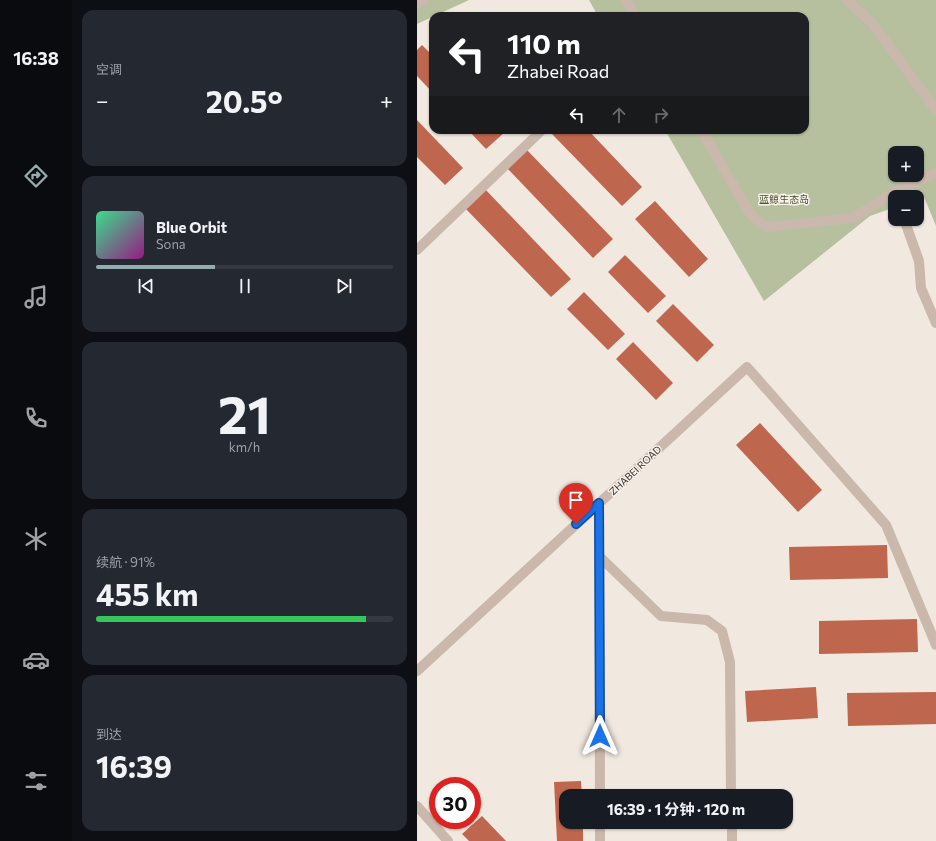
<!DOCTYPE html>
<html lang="zh">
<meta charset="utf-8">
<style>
:root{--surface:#171b24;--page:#242831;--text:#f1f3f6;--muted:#9ea1a6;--line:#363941;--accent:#94acae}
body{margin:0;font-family:Commissioner,"Noto Sans SC",sans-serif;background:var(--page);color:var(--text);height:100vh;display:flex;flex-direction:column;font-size:15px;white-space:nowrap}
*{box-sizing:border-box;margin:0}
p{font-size:13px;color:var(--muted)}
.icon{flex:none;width:22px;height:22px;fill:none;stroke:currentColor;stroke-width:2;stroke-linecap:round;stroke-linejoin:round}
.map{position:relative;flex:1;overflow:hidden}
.panel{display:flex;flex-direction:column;gap:10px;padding:10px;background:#0d0f14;width:345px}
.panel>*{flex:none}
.hud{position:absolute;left:12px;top:12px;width:380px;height:122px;border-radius:12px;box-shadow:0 1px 3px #0004;background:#202124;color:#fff;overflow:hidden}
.controls{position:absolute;left:471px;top:146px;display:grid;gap:8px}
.controls a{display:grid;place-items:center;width:36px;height:36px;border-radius:8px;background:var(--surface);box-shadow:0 1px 3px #0004;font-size:20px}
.speed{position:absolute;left:12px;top:777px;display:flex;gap:8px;font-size:20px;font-weight:700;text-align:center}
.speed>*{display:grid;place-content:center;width:52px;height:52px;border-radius:50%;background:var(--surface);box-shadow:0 1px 3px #0004;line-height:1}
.speed .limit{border:6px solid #d22;background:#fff;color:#111}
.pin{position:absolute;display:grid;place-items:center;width:34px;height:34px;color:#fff;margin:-41px -17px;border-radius:50% 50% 50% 0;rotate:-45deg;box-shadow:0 0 4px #0007}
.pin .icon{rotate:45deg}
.me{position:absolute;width:44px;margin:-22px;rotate:0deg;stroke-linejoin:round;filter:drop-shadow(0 0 3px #0008)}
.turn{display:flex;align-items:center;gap:14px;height:84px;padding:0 12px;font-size:18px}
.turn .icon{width:52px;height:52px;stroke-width:2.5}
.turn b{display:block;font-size:28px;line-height:34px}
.lanes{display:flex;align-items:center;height:38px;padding:0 12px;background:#0003;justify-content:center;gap:20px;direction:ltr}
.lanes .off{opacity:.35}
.big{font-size:30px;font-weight:700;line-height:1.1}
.panel .card{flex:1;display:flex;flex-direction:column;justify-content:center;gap:6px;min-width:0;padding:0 14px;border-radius:12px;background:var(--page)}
.panel .dial{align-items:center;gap:0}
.dial b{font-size:52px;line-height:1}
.song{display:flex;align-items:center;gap:12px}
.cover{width:48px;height:48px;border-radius:6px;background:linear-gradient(135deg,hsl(150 70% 55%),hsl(310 70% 35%))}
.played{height:4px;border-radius:2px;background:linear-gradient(90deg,var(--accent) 40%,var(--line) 40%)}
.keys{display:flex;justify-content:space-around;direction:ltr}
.heat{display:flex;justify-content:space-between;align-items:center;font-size:22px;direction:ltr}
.charge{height:6px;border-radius:3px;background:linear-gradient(90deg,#34c759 91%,var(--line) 0)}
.trip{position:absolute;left:142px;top:789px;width:234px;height:40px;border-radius:12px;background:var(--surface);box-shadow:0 1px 3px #0004;font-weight:700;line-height:40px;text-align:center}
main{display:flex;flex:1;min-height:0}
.tab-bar{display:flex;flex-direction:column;width:72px;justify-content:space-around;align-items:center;background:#090b0e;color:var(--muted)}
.tab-bar .icon{width:28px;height:28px}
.tab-bar .on{color:var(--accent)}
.tab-bar b{font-size:18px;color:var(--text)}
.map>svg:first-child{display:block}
.green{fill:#b6c09f;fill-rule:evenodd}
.building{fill:#bf664f}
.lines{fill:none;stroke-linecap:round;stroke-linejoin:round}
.street{stroke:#c9b8ab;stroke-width:10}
.route-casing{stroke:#114b97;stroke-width:10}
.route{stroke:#1a73e8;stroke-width:7}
.labels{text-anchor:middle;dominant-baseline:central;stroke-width:3;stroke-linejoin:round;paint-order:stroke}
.park-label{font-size:10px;fill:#48542f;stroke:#f9f2eb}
.street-label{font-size:10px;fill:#372e2a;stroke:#f9f2eb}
</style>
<main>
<nav class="tab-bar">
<b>16:38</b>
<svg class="icon on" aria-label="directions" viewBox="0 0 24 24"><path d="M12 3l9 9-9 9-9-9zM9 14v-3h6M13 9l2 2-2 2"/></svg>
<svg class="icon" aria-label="music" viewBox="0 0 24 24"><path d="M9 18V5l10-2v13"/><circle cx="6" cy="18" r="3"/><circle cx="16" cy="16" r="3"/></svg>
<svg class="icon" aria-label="phone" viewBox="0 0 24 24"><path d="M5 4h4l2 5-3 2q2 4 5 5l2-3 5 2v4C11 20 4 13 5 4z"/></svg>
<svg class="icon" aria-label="climate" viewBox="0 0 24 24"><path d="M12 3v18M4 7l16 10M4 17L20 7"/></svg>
<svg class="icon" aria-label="car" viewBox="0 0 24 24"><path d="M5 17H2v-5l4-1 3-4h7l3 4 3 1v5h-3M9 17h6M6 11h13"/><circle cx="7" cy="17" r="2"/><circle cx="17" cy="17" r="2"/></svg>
<svg class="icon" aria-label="filters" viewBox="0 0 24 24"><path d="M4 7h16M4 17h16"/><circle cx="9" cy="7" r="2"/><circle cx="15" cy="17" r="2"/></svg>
</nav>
<section class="panel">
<div class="card"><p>空调</p>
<div class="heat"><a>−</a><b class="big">20.5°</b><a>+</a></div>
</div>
<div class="card">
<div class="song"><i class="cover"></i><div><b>Blue Orbit</b><p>Sona</p></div></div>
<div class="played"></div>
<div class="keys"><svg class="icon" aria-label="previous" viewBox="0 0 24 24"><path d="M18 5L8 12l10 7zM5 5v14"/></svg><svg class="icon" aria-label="pause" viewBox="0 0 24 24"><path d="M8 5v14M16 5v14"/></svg><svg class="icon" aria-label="next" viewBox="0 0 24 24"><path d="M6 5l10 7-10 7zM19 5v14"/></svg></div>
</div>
<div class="card dial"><b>21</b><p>km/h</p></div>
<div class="card"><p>续航 · 91%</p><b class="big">455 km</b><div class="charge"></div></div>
<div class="card"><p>到达</p><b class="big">16:39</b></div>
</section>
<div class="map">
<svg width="519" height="841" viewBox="0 0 519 841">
<rect width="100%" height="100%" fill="#f1e8df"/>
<g class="green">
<path d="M0,0H52L0,24Z"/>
<path d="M172,0H519V226L507,197L500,199V197H478V207L453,216L347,301L248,130H388V16H181ZM478,153H500V175H478Z"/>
</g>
<g class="building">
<path d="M5,45L16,56V93L0,76V50Z"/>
<path d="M0,120L46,168L28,185L0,157Z"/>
<path d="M51,130H86L88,132L69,149Z"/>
<path d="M139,130H171L225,187L205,206L135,134Z"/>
<path d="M108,148L196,239L176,258L89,167Z"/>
<path d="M67,188L154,279L134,297L47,207Z"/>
<path d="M238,201L291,259L272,277L218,219Z"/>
<path d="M208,255L249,296L231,313L191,272Z"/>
<path d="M167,292L208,334L191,350L150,309Z"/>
<path d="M256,304L297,345L280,362L239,321Z"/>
<path d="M216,342L256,383L239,400L199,359Z"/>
<path d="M343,423L405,490L381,512L319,445Z"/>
<path d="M470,545L471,578L373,580L372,547Z"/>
<path d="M500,619L501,652L402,654V621Z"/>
<path d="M399,687L401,718L330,722L328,691Z"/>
<path d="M519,692V724L431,726L430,693Z"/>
<path d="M164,781L165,796H149V822H166V841H140L137,782Z"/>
<path d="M65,816L89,841H52L45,834Z"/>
</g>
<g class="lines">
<g class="street">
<path d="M209,0L218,16"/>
<path d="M430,0L455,23L519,110"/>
<path d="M0,4L7,0"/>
<path d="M284,130L334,215L350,227L436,218L477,192L519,173"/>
<path d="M487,219L502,261L504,288L519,323"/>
<path d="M0,250L125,130"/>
<path d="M182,503L183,796"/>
<path d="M182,556L244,616L290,620L305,631L313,662L314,796"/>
<path d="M0,671L330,367L469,525L519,645"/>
<path d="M0,806L31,841"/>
<path d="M183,822V841"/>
<path d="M315,822V841"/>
</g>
</g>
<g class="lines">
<g class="route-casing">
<path id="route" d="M159,524L182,503L183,736"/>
</g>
<use href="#route" class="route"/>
</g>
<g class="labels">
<g class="park-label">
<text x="367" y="199">蓝鲸生态岛</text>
</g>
<g class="street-label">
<text transform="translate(218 470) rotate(-43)">ZHABEI ROAD</text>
</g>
</g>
</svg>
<div class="controls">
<a>+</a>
<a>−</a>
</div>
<div class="speed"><div class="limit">30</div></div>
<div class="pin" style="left:159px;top:524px;background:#d93025"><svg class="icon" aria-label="arrive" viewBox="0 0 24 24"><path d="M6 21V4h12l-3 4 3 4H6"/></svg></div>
<svg class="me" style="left:183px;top:736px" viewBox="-20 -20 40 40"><path d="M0-17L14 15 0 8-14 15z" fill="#1a73e8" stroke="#fff" stroke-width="4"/></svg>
<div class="trip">16:39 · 1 分钟 · 120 m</div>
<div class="hud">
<div class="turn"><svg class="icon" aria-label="left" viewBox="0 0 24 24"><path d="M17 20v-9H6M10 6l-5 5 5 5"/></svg><div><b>110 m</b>Zhabei Road</div></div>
<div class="lanes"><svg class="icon" aria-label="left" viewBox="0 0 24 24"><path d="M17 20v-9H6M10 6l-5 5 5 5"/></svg><svg class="icon off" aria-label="ahead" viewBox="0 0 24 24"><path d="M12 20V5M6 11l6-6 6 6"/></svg><svg class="icon off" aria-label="right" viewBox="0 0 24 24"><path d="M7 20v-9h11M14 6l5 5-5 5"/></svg></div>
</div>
</div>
</main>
